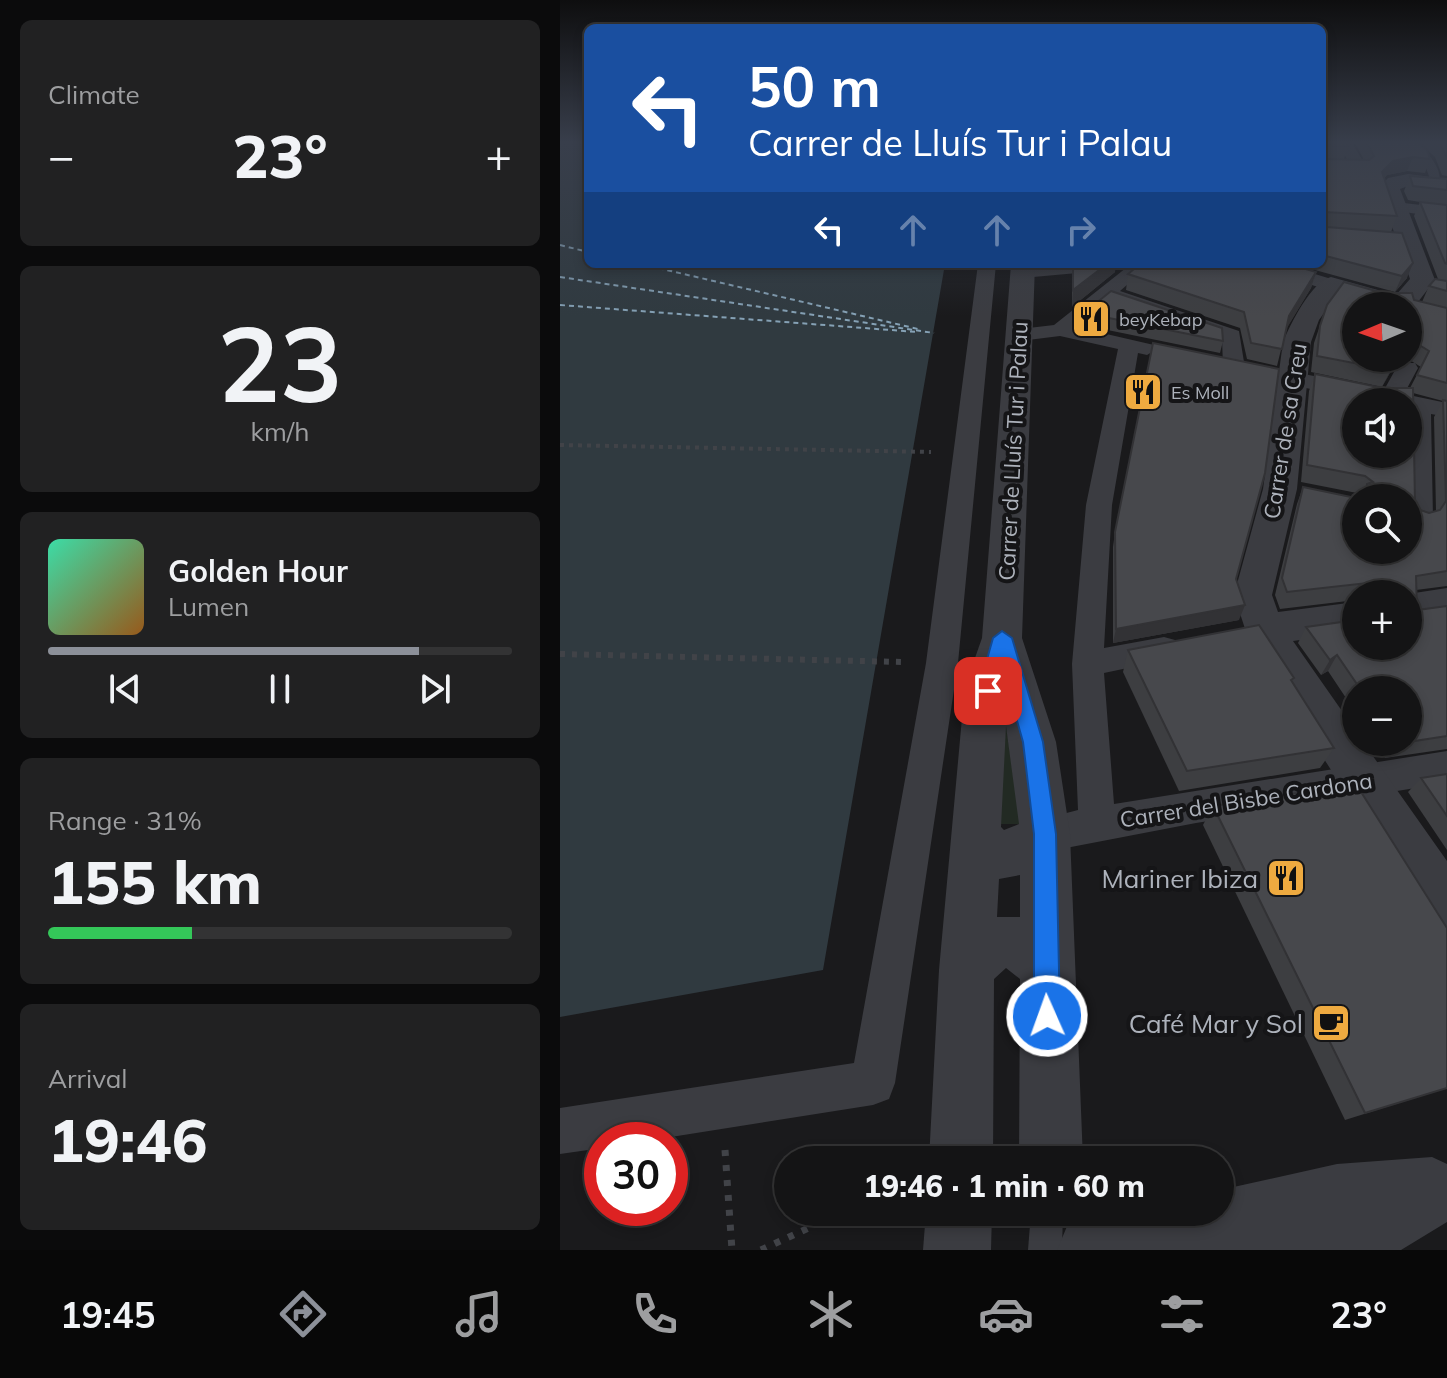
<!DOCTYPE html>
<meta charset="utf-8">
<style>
:root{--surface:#141415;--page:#212122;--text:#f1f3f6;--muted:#9d9ea0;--line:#333334;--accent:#8c9099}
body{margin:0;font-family:Mulish,sans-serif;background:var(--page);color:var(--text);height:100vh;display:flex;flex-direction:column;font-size:30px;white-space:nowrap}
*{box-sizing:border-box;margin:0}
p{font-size:26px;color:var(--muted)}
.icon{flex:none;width:44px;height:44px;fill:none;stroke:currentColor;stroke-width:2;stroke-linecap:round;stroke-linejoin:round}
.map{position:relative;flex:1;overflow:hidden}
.side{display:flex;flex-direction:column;gap:20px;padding:20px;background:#0b0b0c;width:560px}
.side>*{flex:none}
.hud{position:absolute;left:24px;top:24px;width:742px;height:244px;border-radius:12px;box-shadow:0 4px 12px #0003,0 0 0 2px var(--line);background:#1a4fa0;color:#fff;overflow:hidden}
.needle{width:52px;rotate:268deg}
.buttons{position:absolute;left:782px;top:292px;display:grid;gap:16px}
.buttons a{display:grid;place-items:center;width:80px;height:80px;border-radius:50%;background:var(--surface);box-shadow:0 4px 12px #0003,0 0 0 2px var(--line);font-size:40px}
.speed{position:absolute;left:24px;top:1122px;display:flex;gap:16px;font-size:40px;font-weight:700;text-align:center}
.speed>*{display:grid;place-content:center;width:104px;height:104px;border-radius:50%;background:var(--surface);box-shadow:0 4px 12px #0003,0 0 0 2px var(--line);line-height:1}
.speed .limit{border:12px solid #d22;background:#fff;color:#111}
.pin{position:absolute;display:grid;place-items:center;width:68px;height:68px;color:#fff;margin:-34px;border-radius:16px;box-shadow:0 4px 12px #0006}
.me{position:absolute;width:88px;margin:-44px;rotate:358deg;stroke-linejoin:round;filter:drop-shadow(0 0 6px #0008)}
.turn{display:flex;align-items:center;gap:28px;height:168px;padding:0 32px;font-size:36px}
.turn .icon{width:104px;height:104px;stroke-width:2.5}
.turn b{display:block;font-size:56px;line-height:68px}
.lanes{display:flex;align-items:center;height:76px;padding:0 32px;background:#0003;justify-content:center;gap:40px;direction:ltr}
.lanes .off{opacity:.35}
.big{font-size:60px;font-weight:800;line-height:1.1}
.side .card{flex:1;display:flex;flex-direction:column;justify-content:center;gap:12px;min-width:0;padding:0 28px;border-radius:12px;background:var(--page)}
.side .dial{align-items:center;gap:0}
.dial b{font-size:104px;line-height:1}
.song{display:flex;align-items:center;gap:24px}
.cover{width:96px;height:96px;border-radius:12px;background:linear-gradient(135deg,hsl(160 70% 55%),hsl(30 70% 35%))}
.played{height:8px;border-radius:4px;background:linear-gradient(90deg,var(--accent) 80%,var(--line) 80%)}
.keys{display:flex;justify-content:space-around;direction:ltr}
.heat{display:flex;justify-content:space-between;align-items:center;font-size:44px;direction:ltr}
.charge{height:12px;border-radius:6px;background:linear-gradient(90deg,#34c759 31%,var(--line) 0)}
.trip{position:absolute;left:214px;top:1146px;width:460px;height:80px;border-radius:40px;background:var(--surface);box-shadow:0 4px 12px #0003,0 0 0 2px var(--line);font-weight:800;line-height:80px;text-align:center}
.tabs{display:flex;height:128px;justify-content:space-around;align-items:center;background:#080808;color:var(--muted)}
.tabs .icon{width:56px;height:56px}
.tabs .selected{color:var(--accent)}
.tabs b{font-size:36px;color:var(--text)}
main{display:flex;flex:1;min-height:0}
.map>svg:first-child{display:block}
.green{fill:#222a23}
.water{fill:#303a40}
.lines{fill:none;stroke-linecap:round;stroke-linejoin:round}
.ferry{stroke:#85a1b5;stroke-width:2;stroke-dasharray:5 4;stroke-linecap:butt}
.path-far2{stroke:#414348;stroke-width:4;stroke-dasharray:4 5;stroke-linecap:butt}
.path-far1{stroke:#414348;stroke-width:6;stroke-dasharray:5 7;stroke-linecap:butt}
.path{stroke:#414348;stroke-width:7;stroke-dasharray:6 9;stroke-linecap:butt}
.service{fill:#3b3c41;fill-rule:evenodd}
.pedestrian{fill:#3b3c41;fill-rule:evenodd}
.minor{fill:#3b3c41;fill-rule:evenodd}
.tertiary{fill:#3b3c41;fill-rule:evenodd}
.wall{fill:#3d3e41;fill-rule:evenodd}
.shaded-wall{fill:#323235}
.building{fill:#47484c;stroke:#323235;stroke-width:2;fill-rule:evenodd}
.route{fill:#1a73e8;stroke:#114b97;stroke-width:2}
.labels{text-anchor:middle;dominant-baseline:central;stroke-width:8;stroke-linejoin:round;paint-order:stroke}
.far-poi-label{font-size:18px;fill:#adb2bb;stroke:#151517;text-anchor:start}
.street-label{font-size:22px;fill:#adb2bb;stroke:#151517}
.near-poi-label{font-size:26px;fill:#adb2bb;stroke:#151517;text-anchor:end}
</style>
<main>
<section class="side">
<div class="card"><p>Climate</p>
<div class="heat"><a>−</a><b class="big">23°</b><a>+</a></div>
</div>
<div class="card dial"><b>23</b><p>km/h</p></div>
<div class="card">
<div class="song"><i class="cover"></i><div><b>Golden Hour</b><p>Lumen</p></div></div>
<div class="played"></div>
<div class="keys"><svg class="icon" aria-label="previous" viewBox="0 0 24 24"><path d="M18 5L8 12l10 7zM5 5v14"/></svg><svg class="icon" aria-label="pause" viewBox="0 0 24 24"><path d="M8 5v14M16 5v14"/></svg><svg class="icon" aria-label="next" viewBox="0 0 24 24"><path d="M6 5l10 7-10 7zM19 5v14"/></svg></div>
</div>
<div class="card"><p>Range · 31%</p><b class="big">155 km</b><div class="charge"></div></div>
<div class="card"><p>Arrival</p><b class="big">19:46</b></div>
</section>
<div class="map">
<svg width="887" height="1250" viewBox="0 0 887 1250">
<rect width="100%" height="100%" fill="#1a1a1c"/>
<path class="green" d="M442,695L460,824H440Z"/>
<path class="water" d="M0,141H28V264H385L263,970L0,1017Z"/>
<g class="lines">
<g class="ferry">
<path d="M0,245L28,252"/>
<path d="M81,264L358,329"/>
<path d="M0,277L374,333"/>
<path d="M0,305L357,332"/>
</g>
<path class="path-far2" d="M0,445L371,452"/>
<path class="path-far1" d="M0,654L343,662"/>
<g class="path">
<path d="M165,1150L172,1250"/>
<path d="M201,1250L283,1212"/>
</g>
<g class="service">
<path d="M849,142C867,149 882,166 880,185H872L864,162L844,145Z"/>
<path d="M471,1212H503L502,1250H468Z"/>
</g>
<g class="pedestrian">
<path d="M777,141H791L807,168L804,171H762V161L789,163Z"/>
<path d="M835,202L887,208V218L829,210L827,207Z"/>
<path d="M418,264H436L398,663L335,1083L329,1099L313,1105L92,1140H42V1148L0,1154V1108L294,1063L366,663Z"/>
<path d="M494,264H559L560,265L551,270L462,278L453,272L462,266Z"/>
<path d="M571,264H591L560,291L679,331L684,362L824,390L839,363H855L858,368L844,394L887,403V417L871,414L873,518L869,524L860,527L851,524L848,520V402H815L666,372L663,367L662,338L549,300L516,327L594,345L597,349L587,355L578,353L552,505L544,648L604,637L615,640L619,649L615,658L544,673L554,804L887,751V783L636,823L485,852L472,846L467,834L472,822L518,810L512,664L526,505L558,349L500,336L460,341L450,335L460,329L494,325Z"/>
<path d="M694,264H722L778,281L780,285L771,291L697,268Z"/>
</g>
<g class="minor">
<path d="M848,174L887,179V191L848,186L840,189L875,280L851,311H848V306H817L777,295L759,320L751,342L737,489L712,595L718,612L796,602V632L733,641L796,731V742H803L887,861V932L869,924L689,641L674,595L703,489L723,342C731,323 751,282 771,277L836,295L850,279L819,188L828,178Z"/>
<path d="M451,264H475L462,638L496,742L510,834L523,1160H459L460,979L446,968L434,979L433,1160H369L379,970L403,707L409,675L422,638ZM446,726L459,824L444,830L441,827ZM460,875V917H437L439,879Z"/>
<path d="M887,588V618L848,624V594Z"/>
<path d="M366,1212H432L431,1250H363Z"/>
</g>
<path class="tertiary" d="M872,1157L887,1164V1222L841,1250H497L508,1224L541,1212H660V1190L777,1164Z"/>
</g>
<g class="wall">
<path d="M762,141L788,146L784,159L804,160L794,141H856L865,148L858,141H887V176L882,175L875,157L867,150L870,159L865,173L847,171L827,175L824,178L837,216L831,232L847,278L835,292L733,264H762Z"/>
<path d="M850,176L887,179V586L856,590L857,610L887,606V749L825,758L815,742H848V690H796V713L768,671L761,675L738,643L746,627L796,646L848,594H796V600L720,609L715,595L737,504L743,487L796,550L848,498H800L801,496L797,493L741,482L749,391L755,374L823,388H850L861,367L848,359L836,362L822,387L751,372L754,343L767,305L823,293L862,302L869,286L878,279L854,216L860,202L848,200L844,191ZM853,393L883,401L874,417L876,511L869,513L860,510L855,503Z"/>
<path d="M512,264L555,272L512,307Z"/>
<path d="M756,272L751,288L726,329L717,366L687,359L680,328L566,290L568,274Z"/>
<path d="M524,313L663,341L660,353L523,325Z"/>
<path d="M555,532L679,620L553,643V547Z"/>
<path d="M568,650L732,682L774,748L760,768L619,791L563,672Z"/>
<path d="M887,774V850L848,792L861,778Z"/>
<path d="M653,806L887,1088L785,1120L643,825Z"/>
</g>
<g class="shaded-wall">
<path d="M853,157L847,171L827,175L817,186L822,172L833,161Z"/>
<path d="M853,263L847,278L835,292L842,276Z"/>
<path d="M547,264H556L555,272L512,307L513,290Z"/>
<path d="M756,272L751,288L724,333L729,316Z"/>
<path d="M856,343L848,359L836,362L822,387L837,358H848V344Z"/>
<path d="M685,605L679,620L553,643L556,629Z"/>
<path d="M777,655L768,671L761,675L770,660Z"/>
</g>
<g class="building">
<path d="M762,141H786L788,146L764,145V159L809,160L814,156L806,141H856L867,150L870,159L853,157L833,161L822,172L837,216L765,212L767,227L842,233L853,263L842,276L762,255Z"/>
<path d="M878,141H887V158L880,143Z"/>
<path d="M850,176L887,179V190L853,186Z"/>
<path d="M860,202L887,205V264L885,263Z"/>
<path d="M513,264H547L513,290Z"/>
<path d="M580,264H729L756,272L729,316L722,349L691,343L684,312L568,274Z"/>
<path d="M875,279L887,281V291L869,286Z"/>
<path d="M784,282L823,293H852L854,300L887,308V383L857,375L869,351L856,343L848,344V306H796V358H837L830,370L757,356L760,326L767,305Z"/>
<path d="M551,291L662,328L663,341L524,313Z"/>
<path d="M593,343L719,369L705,473L676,579L685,605L556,629L555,532Z"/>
<path d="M755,374L823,388H853L855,503L860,510L869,513L880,510L886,501L883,400L887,401V571L856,576L857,610L887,606V736L848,742V690H801L777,655L770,660L746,627L796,620V646H848V594H807V583L727,592L722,578L743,487L796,498V550H848V498H806L807,497V484L813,482L805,476L747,465ZM796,402H848V454H796Z"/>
<path d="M699,625L734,678L731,680L774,748L627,771L568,650Z"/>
<path d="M887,774V816L861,778Z"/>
<path d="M796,784L887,928V1088L805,1113L653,806Z"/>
</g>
<linearGradient id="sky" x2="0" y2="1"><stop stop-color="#0e0e0f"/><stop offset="0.45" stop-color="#383e4b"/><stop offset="1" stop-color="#383e4b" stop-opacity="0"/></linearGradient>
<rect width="887" height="316" fill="url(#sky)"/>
<path class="route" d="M442,631L452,638L483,742L496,834L500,1016L496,1026L487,1029L478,1026L474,1016V834L463,742L443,671L434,696H421L418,691L433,638Z"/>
<defs>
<g id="restaurant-square" transform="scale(2)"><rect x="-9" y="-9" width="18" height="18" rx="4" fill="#eeaa40" stroke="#151517"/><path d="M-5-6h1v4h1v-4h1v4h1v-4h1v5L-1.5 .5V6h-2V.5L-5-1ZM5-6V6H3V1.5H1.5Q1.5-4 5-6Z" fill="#111"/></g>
<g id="cafe-square" transform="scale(2)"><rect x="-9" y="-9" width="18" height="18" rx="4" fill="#eeaa40" stroke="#151517"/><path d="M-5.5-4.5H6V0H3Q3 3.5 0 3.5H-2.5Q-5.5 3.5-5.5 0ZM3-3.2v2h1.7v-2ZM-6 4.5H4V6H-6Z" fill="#111"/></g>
</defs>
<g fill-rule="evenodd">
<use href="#restaurant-square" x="531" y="319"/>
<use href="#restaurant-square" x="583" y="392"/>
<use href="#restaurant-square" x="726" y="878"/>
<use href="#cafe-square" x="771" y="1023"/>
</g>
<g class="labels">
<g class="far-poi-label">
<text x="559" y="319">beyKebap</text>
<text x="611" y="392">Es Moll</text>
</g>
<g class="street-label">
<text transform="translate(725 431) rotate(-81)">Carrer de sa Creu</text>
<text transform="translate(453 451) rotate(-87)">Carrer de Lluís Tur i Palau</text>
<text transform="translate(686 800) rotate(-9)">Carrer del Bisbe Cardona</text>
</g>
<g class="near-poi-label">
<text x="698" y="878">Mariner Ibiza</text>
<text x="743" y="1023">Café Mar y Sol</text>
</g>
</g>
</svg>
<div class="buttons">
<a><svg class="needle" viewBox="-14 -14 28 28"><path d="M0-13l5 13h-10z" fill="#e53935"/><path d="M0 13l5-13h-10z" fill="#9d9ea0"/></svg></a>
<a><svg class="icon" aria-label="sound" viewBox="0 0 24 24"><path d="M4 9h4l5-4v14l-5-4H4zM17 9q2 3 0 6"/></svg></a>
<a><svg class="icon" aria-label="search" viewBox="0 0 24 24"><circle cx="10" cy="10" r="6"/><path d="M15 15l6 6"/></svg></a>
<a>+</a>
<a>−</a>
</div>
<div class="speed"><div class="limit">30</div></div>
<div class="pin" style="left:428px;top:691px;background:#d93025"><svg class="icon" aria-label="arrive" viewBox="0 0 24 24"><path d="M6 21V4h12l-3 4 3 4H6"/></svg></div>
<svg class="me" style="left:487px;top:1016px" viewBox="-20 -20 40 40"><circle r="17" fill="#1a73e8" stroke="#fff" stroke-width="3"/><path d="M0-11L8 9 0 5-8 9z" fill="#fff"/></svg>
<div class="trip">19:46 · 1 min · 60 m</div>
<div class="hud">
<div class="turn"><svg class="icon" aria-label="left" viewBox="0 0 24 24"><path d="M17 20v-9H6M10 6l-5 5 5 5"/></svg><div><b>50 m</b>Carrer de Lluís Tur i Palau</div></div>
<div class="lanes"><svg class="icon" aria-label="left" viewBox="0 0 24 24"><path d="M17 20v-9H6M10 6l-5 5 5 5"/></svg><svg class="icon off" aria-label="ahead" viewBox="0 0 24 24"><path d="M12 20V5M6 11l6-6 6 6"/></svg><svg class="icon off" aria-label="ahead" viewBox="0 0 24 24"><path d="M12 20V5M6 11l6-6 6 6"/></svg><svg class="icon off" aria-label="right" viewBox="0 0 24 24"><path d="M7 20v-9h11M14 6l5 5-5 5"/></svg></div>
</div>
</div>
</main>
<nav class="tabs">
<b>19:45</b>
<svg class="icon selected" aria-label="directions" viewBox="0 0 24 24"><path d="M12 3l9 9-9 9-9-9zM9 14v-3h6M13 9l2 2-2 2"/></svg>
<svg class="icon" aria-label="music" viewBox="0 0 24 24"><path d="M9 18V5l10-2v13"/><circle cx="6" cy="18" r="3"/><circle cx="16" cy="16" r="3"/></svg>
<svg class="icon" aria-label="phone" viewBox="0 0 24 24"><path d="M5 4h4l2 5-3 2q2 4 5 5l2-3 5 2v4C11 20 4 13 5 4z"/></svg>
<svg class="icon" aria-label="climate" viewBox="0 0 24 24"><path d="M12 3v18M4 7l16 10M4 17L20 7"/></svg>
<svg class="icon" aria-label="car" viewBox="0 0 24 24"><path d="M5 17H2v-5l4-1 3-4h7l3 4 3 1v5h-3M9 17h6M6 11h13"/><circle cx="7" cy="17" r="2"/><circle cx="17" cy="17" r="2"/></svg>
<svg class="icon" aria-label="filters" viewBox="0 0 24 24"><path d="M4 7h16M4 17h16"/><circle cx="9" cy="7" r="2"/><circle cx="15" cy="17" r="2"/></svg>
<b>23°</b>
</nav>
